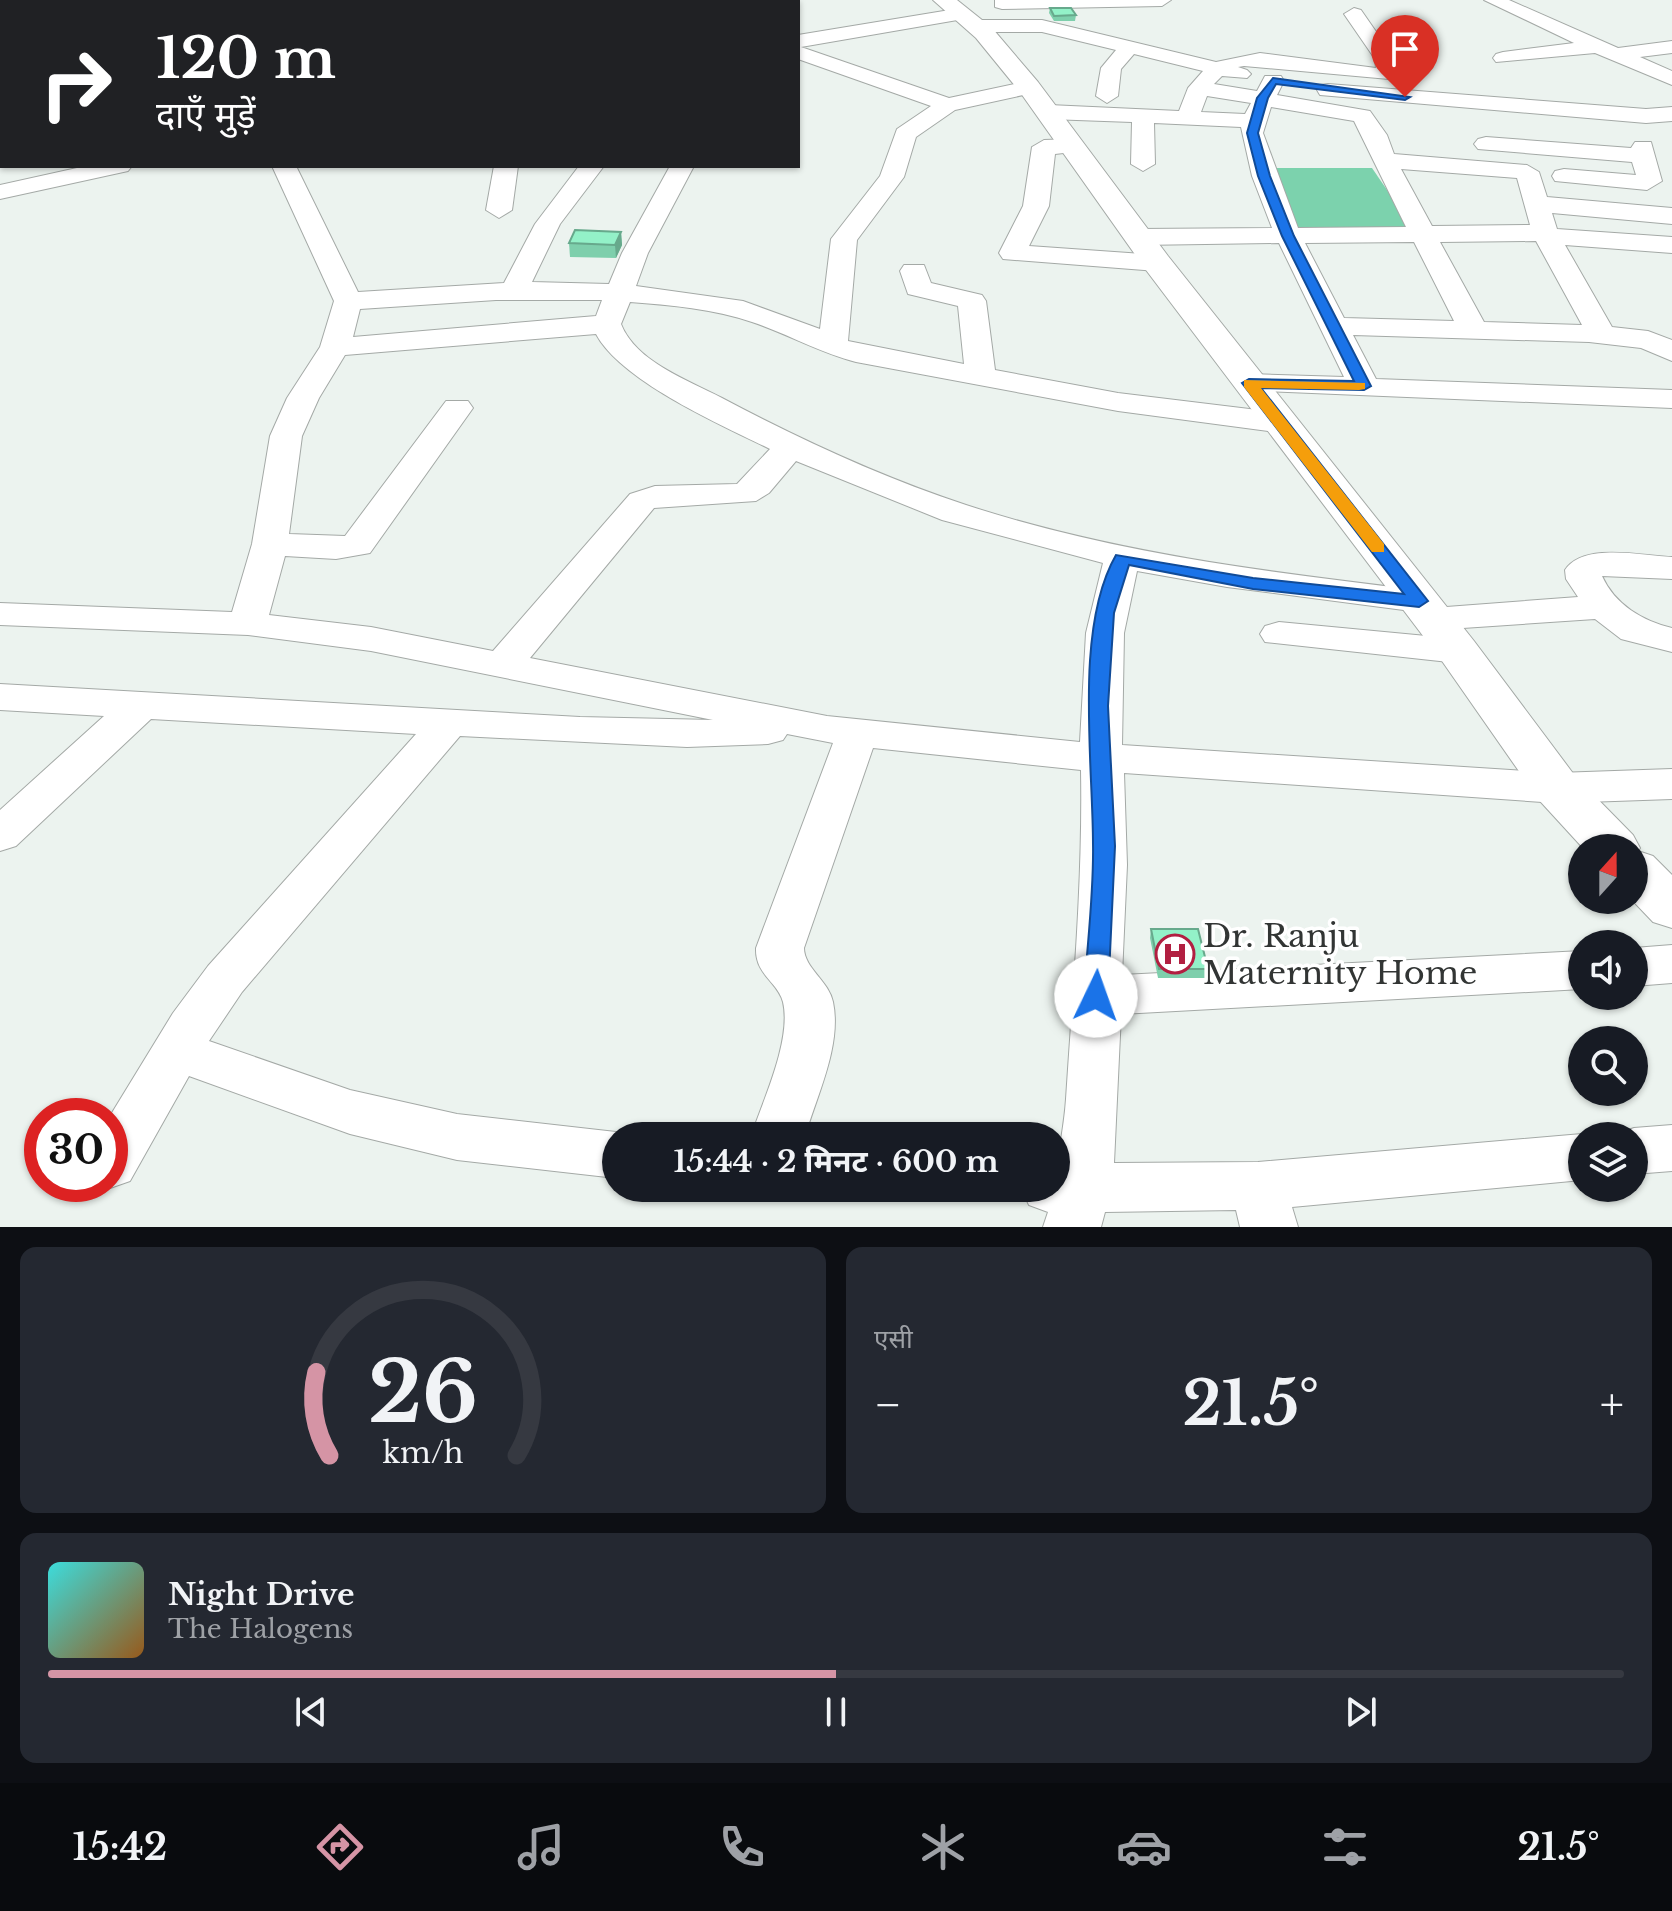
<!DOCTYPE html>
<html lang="hi">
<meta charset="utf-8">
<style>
:root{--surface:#171b24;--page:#242831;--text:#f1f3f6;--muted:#9ea1a6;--line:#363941;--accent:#d594a5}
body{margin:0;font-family:"Libre Baskerville","Noto Sans Devanagari",serif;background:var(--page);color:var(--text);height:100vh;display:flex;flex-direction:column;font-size:30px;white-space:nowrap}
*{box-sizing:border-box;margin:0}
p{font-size:26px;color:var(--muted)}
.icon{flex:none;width:44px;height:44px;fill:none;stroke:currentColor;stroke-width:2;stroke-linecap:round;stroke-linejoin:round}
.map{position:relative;height:1227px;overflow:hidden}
.details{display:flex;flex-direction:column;gap:20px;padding:20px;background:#0d0f14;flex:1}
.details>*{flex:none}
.guide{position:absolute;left:0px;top:0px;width:800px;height:168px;box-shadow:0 2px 6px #0004;background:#202124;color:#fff;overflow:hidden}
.needle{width:52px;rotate:21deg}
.controls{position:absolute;left:1568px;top:834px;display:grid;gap:16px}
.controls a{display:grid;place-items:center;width:80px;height:80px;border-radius:50%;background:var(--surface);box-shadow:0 2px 6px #0004;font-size:40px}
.speed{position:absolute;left:24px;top:1098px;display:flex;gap:16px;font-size:40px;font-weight:700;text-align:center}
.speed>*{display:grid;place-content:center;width:104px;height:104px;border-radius:50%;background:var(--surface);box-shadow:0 2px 6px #0004;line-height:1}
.speed .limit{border:12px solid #d22;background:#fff;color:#111}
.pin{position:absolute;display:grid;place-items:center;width:68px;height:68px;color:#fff;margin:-82px -34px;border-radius:50% 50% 50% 0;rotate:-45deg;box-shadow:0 0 8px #0007}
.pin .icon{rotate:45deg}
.me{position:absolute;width:88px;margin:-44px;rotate:3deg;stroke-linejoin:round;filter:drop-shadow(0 0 6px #0008)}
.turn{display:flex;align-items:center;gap:28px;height:168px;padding:0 24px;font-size:36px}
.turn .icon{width:104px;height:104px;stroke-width:2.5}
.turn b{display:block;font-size:56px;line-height:68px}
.big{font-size:60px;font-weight:700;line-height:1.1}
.details .tile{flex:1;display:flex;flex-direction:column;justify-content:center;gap:12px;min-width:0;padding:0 28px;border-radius:16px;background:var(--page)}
.details .dial{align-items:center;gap:0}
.dial svg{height:208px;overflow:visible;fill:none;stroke:var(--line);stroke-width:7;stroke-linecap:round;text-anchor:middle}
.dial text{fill:var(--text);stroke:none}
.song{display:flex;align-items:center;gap:24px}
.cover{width:96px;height:96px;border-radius:12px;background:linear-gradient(135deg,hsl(180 70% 55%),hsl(30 70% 35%))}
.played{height:8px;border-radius:4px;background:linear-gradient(90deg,var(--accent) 50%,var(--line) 50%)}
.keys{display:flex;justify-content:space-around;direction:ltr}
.heat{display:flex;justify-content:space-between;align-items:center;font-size:44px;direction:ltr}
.details .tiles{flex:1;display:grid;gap:20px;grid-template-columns:1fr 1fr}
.tile:last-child{grid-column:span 2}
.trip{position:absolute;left:602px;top:1122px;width:468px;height:80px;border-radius:40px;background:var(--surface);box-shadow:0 2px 6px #0004;font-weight:700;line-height:80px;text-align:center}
.tabs{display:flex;height:128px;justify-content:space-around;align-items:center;background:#090b0e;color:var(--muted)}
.tabs .icon{width:56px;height:56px}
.tabs .current{color:var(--accent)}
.tabs b{font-size:36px;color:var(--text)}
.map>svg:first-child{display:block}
.green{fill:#7cd2ad}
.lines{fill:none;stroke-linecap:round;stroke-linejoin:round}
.minor-casing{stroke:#a4a9a6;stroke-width:2}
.tertiary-casing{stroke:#a4a9a6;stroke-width:2}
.secondary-casing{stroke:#a4a9a6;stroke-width:2}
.minor{fill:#fff;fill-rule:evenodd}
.tertiary{fill:#fff;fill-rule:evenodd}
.secondary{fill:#fff;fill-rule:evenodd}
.wall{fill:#7ecfac}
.shaded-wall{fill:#67a98c}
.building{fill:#93f1c8;stroke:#67a98c;stroke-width:2}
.route{fill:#1a73e8;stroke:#114b97;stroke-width:2}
.slow{fill:#f59e0b}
.labels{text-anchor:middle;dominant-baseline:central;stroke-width:7;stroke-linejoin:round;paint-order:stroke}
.near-poi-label{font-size:32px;fill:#323534;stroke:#fff;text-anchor:start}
</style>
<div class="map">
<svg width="1672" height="1227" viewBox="0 0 1672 1227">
<rect width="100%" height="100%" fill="#ecf3ef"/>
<path class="green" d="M1269,168H1372L1413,228L1295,229Z"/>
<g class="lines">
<g class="minor-casing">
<g id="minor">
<path d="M527,0H553L554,2H528Z"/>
<path d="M671,0H692L693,2H672Z"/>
<path d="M995,0H1171L1162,6L1002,9L995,7Z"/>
<path d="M1484,0H1509L1618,48L1672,41V53L1640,57L1672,71V85L1595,53L1496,62L1493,58L1496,54L1503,52L1574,43Z"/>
<path d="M962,8L972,14L969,18L801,47L949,98L1029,81L1040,87L1037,92L955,110L916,137L904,177L857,240L848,341L964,364L958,306L908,294L900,271L904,265H924L931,283L982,295L986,301L995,370L1118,393L1283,413L1294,416L1299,423L1294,430L1283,433L1118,411L856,362C820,353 788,334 752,322C714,309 670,305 630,302L621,324C636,362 688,380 722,398C801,440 881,477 966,505C1113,553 1266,572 1419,590L1432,593L1438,601L1433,608L1578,597L1566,579L1565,570C1584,542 1642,556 1672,557V579L1602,576C1615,605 1643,621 1672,628V652L1621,639L1595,619L1433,630L1420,627L1414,619L1419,612L1227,587L1137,571L1124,633L1122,745L1557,773L1672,769V799L1557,803L1124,773L1127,865L1122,975L1582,951V989L1121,1014L1114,1163L1258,1162L1582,1134L1589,1136H1582V1180L1292,1207L1298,1227H1240L1236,1210L1105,1212L1101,1227H1043L1048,1212L1029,1205L1021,1188H1056C1056,1159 1064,1131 1066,1099C1073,990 1083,880 1081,770L873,748L804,948C804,968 829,981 833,1002C842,1045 817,1095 805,1136H751C763,1101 792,1039 783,1002C778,982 755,975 756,948L833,743L787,734L783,740L768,744L687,747L460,736L242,992L209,1041L350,1090L457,1114L616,1132L628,1136H616V1178L457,1160L350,1134L189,1076L130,1181L110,1188L100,1184H110V1116L173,1013L208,966L416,734L151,719L16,846L0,851V810L104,716L0,710V684L580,717L713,720L371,651L248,635L0,625V603L232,612L252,544L270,436L287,398L320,347L334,301L272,166H296L358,292L504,283L535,224L579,166H604L560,224L532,282L609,284L622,253L670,166H694L648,253L636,286L743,301L820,329L831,239L880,176L897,129L931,106L798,59V35ZM496,300H602L596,316L353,337L360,309ZM596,334C621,381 721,425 770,449L737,484L655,486L630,494L493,651L371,627L269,615L285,556L336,559L370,553L473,408L468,401H446L345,536L289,534L302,436L319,398L345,355ZM796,461L942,520L1103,563L1086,633L1080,742L827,716L530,658L654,508L756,501L769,493Z"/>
<path d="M1354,8L1361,10L1395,59L1397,68L1389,79L1244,66L1238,67L1247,70L1251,74L1247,78L1222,76L1214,84L1257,91L1265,76H1281L1284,81L1277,95L1370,111L1387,135L1394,154L1527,165L1539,172L1547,197L1672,208V224L1552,213L1557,229L1672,237V253L1565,245L1612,327L1648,331L1672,340V361L1641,348L1589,342L1353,335L1376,379L1672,390V408L1238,390L1234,383L1238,376L1249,374L1344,377L1279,243L1139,245L1126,237L1139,229L1272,228L1252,176L1241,127L1154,123L1155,164L1143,171L1131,164L1132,122L1049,119L1038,112L1049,105L1179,111L1188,88L1203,71L1134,54L1121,69L1118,96L1107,103L1096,96L1101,68L1116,50L1042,32H976L966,26L976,20H1042L1216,62L1260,53L1376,68L1375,59L1344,14ZM1207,96L1251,103L1245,114L1201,112ZM1271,107L1354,121L1406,227L1298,228L1263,133ZM1401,169L1517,178L1530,225L1432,226ZM1536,241L1582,325L1484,322L1440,242ZM1414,242L1454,321L1344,318L1305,243Z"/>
<rect x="0" y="38" width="2" height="12"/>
<path d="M1328,84L1646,109L1672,107V121L1646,123L1320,95L1317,90L1320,85Z"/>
<path d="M0,87L2,88V102L0,101Z"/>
<path d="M1486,137L1631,148L1635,142H1651L1662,181L1647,190L1555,181L1552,176L1555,171L1564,169L1636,175L1632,162L1478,149L1474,144L1478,139Z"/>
<rect x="0" y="139" width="2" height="14"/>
<path d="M1073,139L1085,146L1081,151L1055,154L1049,206L1029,246L1157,255L1167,257L1171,263L1167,269L1157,271L1003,259L999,253L1023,206L1032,147L1044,140Z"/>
<path d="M86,166H132L128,171L0,199V185Z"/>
<path d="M494,166H518L512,210L499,218L486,210Z"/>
<path d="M1279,622L1458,639L1472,643L1478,651L1472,659L1458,663L1265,642L1260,634L1265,626Z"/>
<path d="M1672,945V983L1634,986V948Z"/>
<path d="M1672,1125V1171L1634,1174V1136L1615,1135L1634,1128Z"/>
</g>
</g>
<g class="tertiary-casing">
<path id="tertiary" d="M933,0H957L992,28L1038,82L1168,256L1474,641L1575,776L1633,835L1640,848L1638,851L1653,856L1672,875V928L1653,922L1632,900L1634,848H1583L1539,800L1442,661L1146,270L1020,92L976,38Z"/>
</g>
<g class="secondary-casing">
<path id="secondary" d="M41,0H71L40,2Z"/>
</g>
<use href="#minor" class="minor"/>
<use href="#tertiary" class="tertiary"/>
<use href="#secondary" class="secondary"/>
</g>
<g class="wall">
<path d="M1050,8L1076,15L1075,21H1054L1049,13Z"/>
<path d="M621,232L622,245L616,258L570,257L569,243Z"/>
<path d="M1151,929L1208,969L1206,978H1158L1150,938Z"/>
</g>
<path class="shaded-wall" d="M621,232L622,245L616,258L615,245Z"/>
<g class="building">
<path d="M217,1L218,2H179Z"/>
<path d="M1050,8H1071L1076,15L1054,16Z"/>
<path d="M575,230L621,232L615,245L569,243Z"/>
<path d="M1151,929H1198L1208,969H1159Z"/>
</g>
<path class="route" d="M1273,78L1410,97L1405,100L1276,84L1268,98L1258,133L1270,176L1294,236L1371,386L1364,390L1261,388L1428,601L1419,607L1253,589L1129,565L1114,613L1108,706L1115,846L1108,996L1105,1002H1088L1084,996C1087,945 1094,894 1093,844C1093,761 1074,628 1116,555L1253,578L1404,594L1242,383L1249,379L1354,381L1282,236L1258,176L1247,133L1257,98Z"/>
<path class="slow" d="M1244,380L1365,383V389L1359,390L1261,388L1384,544V552H1372L1244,387Z"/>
<defs>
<g id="hospital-ring" transform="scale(2)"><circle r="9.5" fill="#fff" stroke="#b21f41" stroke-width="1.5"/><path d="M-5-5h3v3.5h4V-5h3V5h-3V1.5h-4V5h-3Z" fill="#b21f41"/></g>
</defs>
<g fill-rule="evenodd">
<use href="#hospital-ring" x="1175" y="954"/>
</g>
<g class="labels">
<g class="near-poi-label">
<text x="1203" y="936">Dr. Ranju<tspan x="1203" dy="37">Maternity Home</tspan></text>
</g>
</g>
</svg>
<div class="controls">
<a><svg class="needle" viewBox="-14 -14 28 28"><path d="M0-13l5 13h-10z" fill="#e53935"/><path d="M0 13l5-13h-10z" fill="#9ea1a6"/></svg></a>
<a><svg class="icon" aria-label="sound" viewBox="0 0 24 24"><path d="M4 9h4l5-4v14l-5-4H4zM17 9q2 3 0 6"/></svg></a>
<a><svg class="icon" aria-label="search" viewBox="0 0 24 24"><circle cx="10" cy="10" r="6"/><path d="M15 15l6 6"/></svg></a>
<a><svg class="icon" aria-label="layers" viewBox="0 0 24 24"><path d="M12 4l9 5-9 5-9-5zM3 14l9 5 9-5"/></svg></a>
</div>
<div class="speed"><div class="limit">30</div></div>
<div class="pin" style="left:1405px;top:97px;background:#d93025"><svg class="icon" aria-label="arrive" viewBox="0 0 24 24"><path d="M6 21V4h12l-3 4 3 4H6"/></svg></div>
<svg class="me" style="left:1096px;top:996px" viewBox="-20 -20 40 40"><circle r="19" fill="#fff"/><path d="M0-13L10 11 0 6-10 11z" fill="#1a73e8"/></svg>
<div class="trip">15:44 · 2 मिनट · 600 m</div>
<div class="guide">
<div class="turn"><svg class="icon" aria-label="right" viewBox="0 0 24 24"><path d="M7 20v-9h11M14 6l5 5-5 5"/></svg><div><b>120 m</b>दाएँ मुड़ें</div></div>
</div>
</div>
<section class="details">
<div class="tiles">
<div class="tile dial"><svg viewBox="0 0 100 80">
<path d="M14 69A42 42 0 1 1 86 69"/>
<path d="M14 69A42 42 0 0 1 9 37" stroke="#d594a5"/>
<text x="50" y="56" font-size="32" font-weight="700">26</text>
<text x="50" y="72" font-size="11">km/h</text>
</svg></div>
<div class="tile"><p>एसी</p>
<div class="heat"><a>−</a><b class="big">21.5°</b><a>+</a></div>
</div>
<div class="tile">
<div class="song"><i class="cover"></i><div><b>Night Drive</b><p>The Halogens</p></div></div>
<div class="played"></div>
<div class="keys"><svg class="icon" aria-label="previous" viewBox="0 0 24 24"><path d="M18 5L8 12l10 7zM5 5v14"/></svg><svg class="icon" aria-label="pause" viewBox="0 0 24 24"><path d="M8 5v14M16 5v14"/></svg><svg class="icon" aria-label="next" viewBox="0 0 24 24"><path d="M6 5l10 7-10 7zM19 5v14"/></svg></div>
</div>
</div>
</section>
<nav class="tabs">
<b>15:42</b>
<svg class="icon current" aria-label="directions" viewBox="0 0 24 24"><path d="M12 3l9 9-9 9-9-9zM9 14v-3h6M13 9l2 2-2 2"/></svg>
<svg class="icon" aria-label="music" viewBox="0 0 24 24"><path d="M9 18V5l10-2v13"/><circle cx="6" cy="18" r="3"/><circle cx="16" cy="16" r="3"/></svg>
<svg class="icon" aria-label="phone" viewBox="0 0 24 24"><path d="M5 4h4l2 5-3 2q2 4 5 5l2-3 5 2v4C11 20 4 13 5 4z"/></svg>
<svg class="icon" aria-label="climate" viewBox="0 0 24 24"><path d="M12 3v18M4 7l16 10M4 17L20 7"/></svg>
<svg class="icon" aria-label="car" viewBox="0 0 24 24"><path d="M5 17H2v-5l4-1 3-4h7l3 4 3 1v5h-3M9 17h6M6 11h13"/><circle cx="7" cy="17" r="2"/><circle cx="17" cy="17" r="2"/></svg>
<svg class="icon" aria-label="filters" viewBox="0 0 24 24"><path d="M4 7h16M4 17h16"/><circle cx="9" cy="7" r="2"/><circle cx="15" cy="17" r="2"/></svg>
<b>21.5°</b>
</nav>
